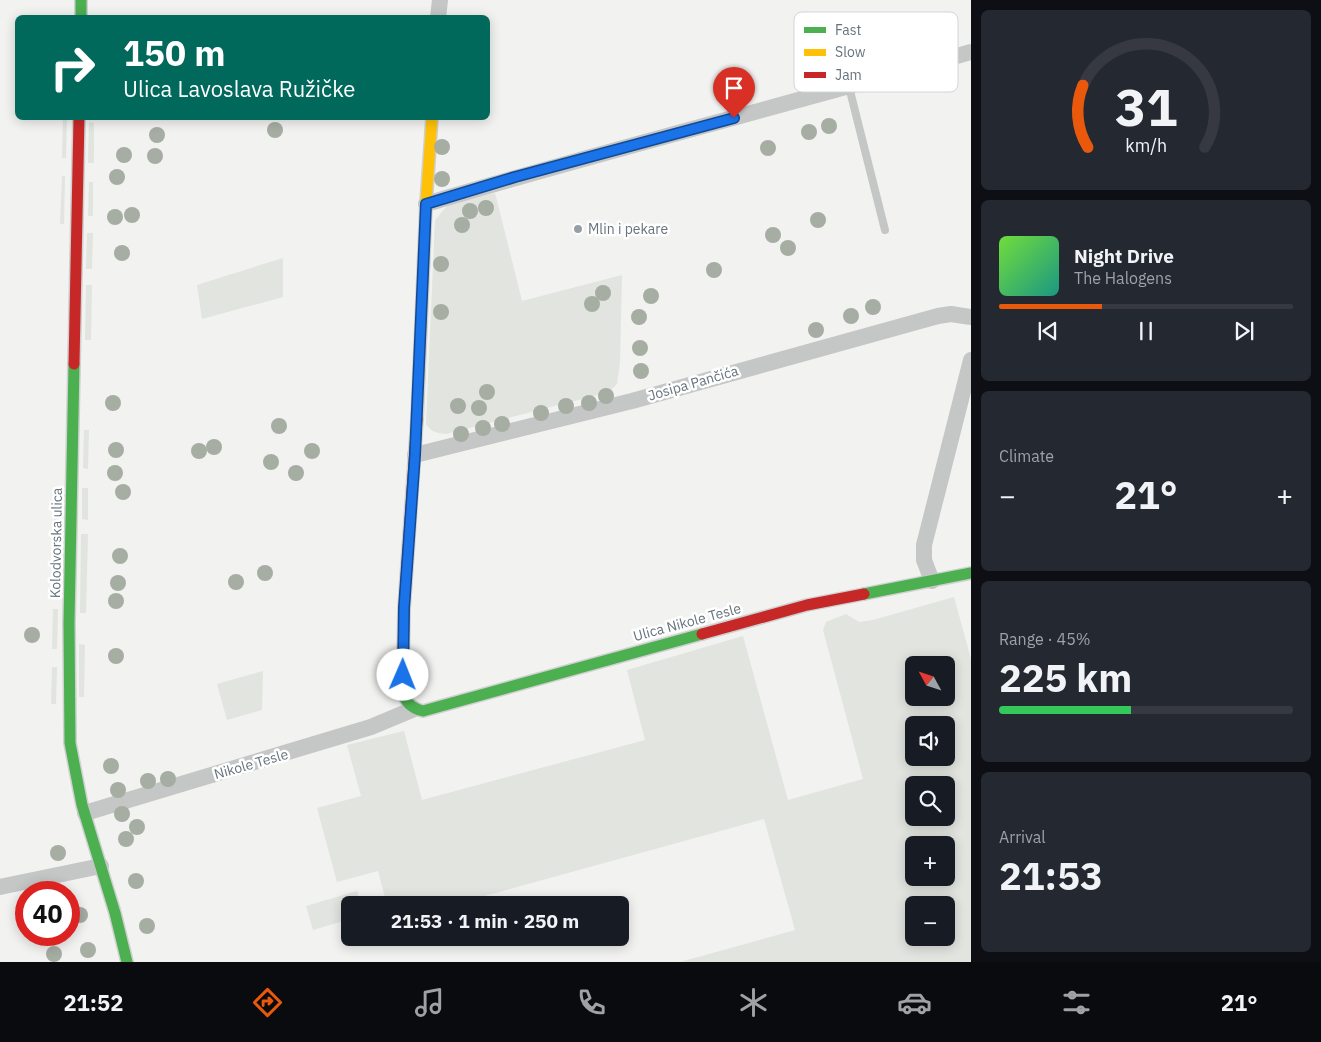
<!DOCTYPE html>
<meta charset="utf-8">
<style>
:root{--surface:#171b24;--page:#242831;--text:#f1f3f6;--muted:#9ea1a6;--line:#363941;--accent:#ea580c}
body{margin:0;font-family:"IBM Plex Sans",sans-serif;background:var(--page);color:var(--text);height:100vh;display:flex;flex-direction:column;font-size:19px;white-space:nowrap}
*{box-sizing:border-box;margin:0}
p{font-size:16px;color:var(--muted)}
.icon{flex:none;width:28px;height:28px;fill:none;stroke:currentColor;stroke-width:2;stroke-linecap:round;stroke-linejoin:round}
.map{position:relative;flex:1;overflow:hidden}
.drawer{display:flex;flex-direction:column;gap:10px;padding:10px;background:#0d0f14;width:350px}
.drawer>*{flex:none}
.top-card{position:absolute;left:15px;top:15px;width:475px;height:105px;border-radius:8px;box-shadow:0 2px 12px #0003;background:#00695c;color:#fff;overflow:hidden}
.needle{width:32px;rotate:310deg}
.fabs{position:absolute;left:905px;top:656px;display:grid;gap:10px}
.fabs a{display:grid;place-items:center;width:50px;height:50px;border-radius:8px;background:var(--surface);box-shadow:0 2px 12px #0003;font-size:25px}
.speed{position:absolute;left:15px;top:881px;display:flex;gap:10px;font-size:25px;font-weight:700;text-align:center}
.speed>*{display:grid;place-content:center;width:65px;height:65px;border-radius:50%;background:var(--surface);box-shadow:0 2px 12px #0003;line-height:1}
.speed .limit{border:8px solid #d22;background:#fff;color:#111}
.pin{position:absolute;display:grid;place-items:center;width:42px;height:42px;color:#fff;margin:-51px -21px;border-radius:50% 50% 50% 0;rotate:-45deg;box-shadow:0 0 5px #0007}
.pin .icon{rotate:45deg}
.me{position:absolute;width:55px;margin:-28px;rotate:1deg;stroke-linejoin:round;filter:drop-shadow(0 0 4px #0008)}
.turn{display:flex;align-items:center;gap:18px;height:105px;padding:0 25px;font-size:22px}
.turn .icon{width:65px;height:65px;stroke-width:2.5}
.turn b{display:block;font-size:35px;line-height:42px}
.big{font-size:38px;font-weight:800;line-height:1.1}
.drawer .widget{flex:1;display:flex;flex-direction:column;justify-content:center;gap:8px;min-width:0;padding:0 18px;border-radius:8px;background:var(--page)}
.drawer .dial{align-items:center;gap:0}
.dial svg{height:130px;overflow:visible;fill:none;stroke:var(--line);stroke-width:7;stroke-linecap:round;text-anchor:middle}
.dial text{fill:var(--text);stroke:none}
.song{display:flex;align-items:center;gap:15px}
.cover{width:60px;height:60px;border-radius:8px;background:linear-gradient(135deg,hsl(100 70% 55%),hsl(170 70% 35%))}
.played{height:5px;border-radius:2px;background:linear-gradient(90deg,var(--accent) 35%,var(--line) 35%)}
.keys{display:flex;justify-content:space-around;direction:ltr}
.heat{display:flex;justify-content:space-between;align-items:center;font-size:28px;direction:ltr}
.charge{height:8px;border-radius:4px;background:linear-gradient(90deg,#34c759 45%,var(--line) 0)}
.trip{position:absolute;left:341px;top:896px;width:288px;height:50px;border-radius:8px;background:var(--surface);box-shadow:0 2px 12px #0003;font-weight:800;line-height:50px;text-align:center}
.tab-bar{display:flex;height:80px;justify-content:space-around;align-items:center;background:#090b0e;color:var(--muted)}
.tab-bar .icon{width:35px;height:35px}
.tab-bar .on{color:var(--accent)}
.tab-bar b{font-size:22px;color:var(--text)}
main{display:flex;flex:1;min-height:0}
.map>svg:first-child{display:block}
.green{fill:#e1e4df;fill-rule:evenodd}
.lines{fill:none;stroke-linecap:round;stroke-linejoin:round}
.fast-casing{stroke:#cfd0d0;stroke-width:14}
.slow-casing{stroke:#cfd0d0;stroke-width:14}
.jam-casing{stroke:#cfd0d0;stroke-width:14}
.lane{stroke:#c5c6c6;stroke-width:8}
.street{stroke:#c5c6c6;stroke-width:16}
.fast{stroke:#4caf50;stroke-width:11}
.slow{stroke:#ffc107;stroke-width:11}
.jam{stroke:#c62828;stroke-width:11}
.tree{fill:#a6ada3}
.route-casing{stroke:#114b97;stroke-width:12}
.route{stroke:#1a73e8;stroke-width:9}
.poi-dot{fill:#979fa6;stroke:#fff;stroke-width:2}
.labels{text-anchor:middle;dominant-baseline:central;stroke-width:5;stroke-linejoin:round;paint-order:stroke}
.poi-label{font-size:14px;fill:#66737d;stroke:#fff;text-anchor:start}
.street-label{font-size:14px;fill:#66737d;stroke:#fff}
.key{fill:#fff;stroke:#d1d5d8;stroke-width:1}
.key-label{font-size:14px;fill:#66737d}
</style>
<main>
<div class="map">
<svg width="971" height="962" viewBox="0 0 971 962">
<rect width="100%" height="100%" fill="#f2f2f1"/>
<g class="green">
<path d="M63,118H67L66,158H62Z"/>
<path d="M89,122L94,123V163H88Z"/>
<path d="M62,176H65L64,224H60Z"/>
<path d="M89,182H93V216H88Z"/>
<path d="M495,193L522,301L622,275L620,362L617,384L609,392L446,434C437,433 431,432 426,424L435,220L448,205L459,201Z"/>
<path d="M87,233H93L92,269H86Z"/>
<path d="M283,258V297L202,319L197,285Z"/>
<path d="M86,285H92L91,340H85Z"/>
<path d="M84,430H89L88,469L83,468Z"/>
<path d="M82,488H88V520L82,519Z"/>
<path d="M54,493L59,494V530H54Z"/>
<path d="M81,534H88L86,613H80Z"/>
<path d="M54,545L59,546L58,593H52Z"/>
<path d="M954,597L971,659V962H680L795,930L764,819L452,905H387L378,871L337,882L317,808L361,796L347,745L404,731L422,800L645,740L627,670L743,636L788,800L863,779L823,630L826,622L846,614L859,622L873,620ZM914,665H946V698H914ZM914,725H946V758H914ZM914,785H946V818H914ZM914,845H946V878H914ZM914,905H946V938H914Z"/>
<path d="M53,609H58L57,649H52Z"/>
<path d="M79,644L85,645L84,697H79Z"/>
<path d="M52,667H57L56,704H51Z"/>
<path d="M263,671L262,710L227,720L217,684Z"/>
<path d="M357,891L361,905H350V919L313,930L306,906Z"/>
</g>
<g class="lines">
<g class="fast-casing">
<g id="fast">
<path d="M81,0V18"/>
<path d="M74,364L69,623L70,743L82,805L115,913L127,962"/>
<path d="M864,594L971,573"/>
<path d="M403,665C403,686 398,705 423,711L702,634"/>
</g>
</g>
<g class="slow-casing">
<path id="slow" d="M417,419L426,204L432,118"/>
</g>
<g class="jam-casing">
<g id="jam">
<path d="M74,364L79,118"/>
<path d="M702,634L807,605L864,594"/>
<path d="M403,665L404,609L417,419"/>
</g>
</g>
<path class="lane" d="M849,87L885,230"/>
<g class="street">
<path d="M438,18L440,0"/>
<path d="M426,204C607,150 790,104 971,52"/>
<path d="M415,455L632,401L938,316L951,314L971,317"/>
<path d="M932,581L924,560V545L971,360"/>
<path d="M85,813L371,727L414,709"/>
<path d="M0,887L101,866"/>
</g>
<use href="#fast" class="fast"/>
<use href="#slow" class="slow"/>
<use href="#jam" class="jam"/>
</g>
<g class="tree">
<circle cx="829" cy="126" r="8"/>
<circle cx="275" cy="130" r="8"/>
<circle cx="809" cy="132" r="8"/>
<circle cx="157" cy="135" r="8"/>
<circle cx="442" cy="147" r="8"/>
<circle cx="768" cy="148" r="8"/>
<circle cx="124" cy="155" r="8"/>
<circle cx="155" cy="156" r="8"/>
<circle cx="117" cy="177" r="8"/>
<circle cx="442" cy="179" r="8"/>
<circle cx="486" cy="208" r="8"/>
<circle cx="470" cy="211" r="8"/>
<circle cx="132" cy="215" r="8"/>
<circle cx="115" cy="217" r="8"/>
<circle cx="818" cy="220" r="8"/>
<circle cx="462" cy="225" r="8"/>
<circle cx="773" cy="235" r="8"/>
<circle cx="788" cy="248" r="8"/>
<circle cx="122" cy="253" r="8"/>
<circle cx="441" cy="264" r="8"/>
<circle cx="714" cy="270" r="8"/>
<circle cx="603" cy="293" r="8"/>
<circle cx="651" cy="296" r="8"/>
<circle cx="592" cy="304" r="8"/>
<circle cx="873" cy="307" r="8"/>
<circle cx="441" cy="312" r="8"/>
<circle cx="851" cy="316" r="8"/>
<circle cx="639" cy="317" r="8"/>
<circle cx="816" cy="330" r="8"/>
<circle cx="640" cy="348" r="8"/>
<circle cx="641" cy="371" r="8"/>
<circle cx="487" cy="392" r="8"/>
<circle cx="606" cy="396" r="8"/>
<circle cx="113" cy="403" r="8"/>
<circle cx="589" cy="403" r="8"/>
<circle cx="458" cy="406" r="8"/>
<circle cx="566" cy="406" r="8"/>
<circle cx="479" cy="408" r="8"/>
<circle cx="541" cy="413" r="8"/>
<circle cx="502" cy="424" r="8"/>
<circle cx="279" cy="426" r="8"/>
<circle cx="483" cy="428" r="8"/>
<circle cx="461" cy="434" r="8"/>
<circle cx="214" cy="447" r="8"/>
<circle cx="116" cy="450" r="8"/>
<circle cx="199" cy="451" r="8"/>
<circle cx="312" cy="451" r="8"/>
<circle cx="271" cy="462" r="8"/>
<circle cx="115" cy="473" r="8"/>
<circle cx="296" cy="473" r="8"/>
<circle cx="123" cy="492" r="8"/>
<circle cx="120" cy="556" r="8"/>
<circle cx="265" cy="573" r="8"/>
<circle cx="236" cy="582" r="8"/>
<circle cx="118" cy="583" r="8"/>
<circle cx="116" cy="601" r="8"/>
<circle cx="32" cy="635" r="8"/>
<circle cx="116" cy="656" r="8"/>
<circle cx="111" cy="766" r="8"/>
<circle cx="168" cy="779" r="8"/>
<circle cx="148" cy="781" r="8"/>
<circle cx="118" cy="790" r="8"/>
<circle cx="122" cy="814" r="8"/>
<circle cx="137" cy="827" r="8"/>
<circle cx="126" cy="839" r="8"/>
<circle cx="58" cy="853" r="8"/>
<circle cx="136" cy="881" r="8"/>
<circle cx="80" cy="915" r="8"/>
<circle cx="147" cy="926" r="8"/>
<circle cx="88" cy="950" r="8"/>
<circle cx="54" cy="954" r="8"/>
</g>
<g class="lines">
<g class="route-casing">
<path id="route" d="M403,675L404,608L415,455L426,204L515,177L734,118"/>
</g>
<use href="#route" class="route"/>
</g>
<circle class="poi-dot" cx="578" cy="229" r="5"/>
<g class="labels">
<g class="poi-label">
<text x="588" y="229">Mlin i pekare</text>
</g>
<g class="street-label">
<text transform="translate(693 383) rotate(-16)">Josipa Pančića</text>
<text transform="translate(56 543) rotate(-89)">Kolodvorska ulica</text>
<text transform="translate(687 622) rotate(-15)">Ulica Nikole Tesle</text>
<text transform="translate(251 764) rotate(-16)">Nikole Tesle</text>
</g>
</g>
<rect x="794" y="12" width="164" height="80" rx="8" class="key"/>
<rect x="804" y="27" width="22" height="6" fill="#4caf50"/>
<rect x="804" y="49" width="22" height="7" fill="#ffc107"/>
<rect x="804" y="72" width="22" height="6" fill="#c62828"/>
<g class="key-label">
<text x="835" y="35">Fast</text>
<text x="835" y="57">Slow</text>
<text x="835" y="80">Jam</text>
</g>
</svg>
<div class="fabs">
<a><svg class="needle" viewBox="-14 -14 28 28"><path d="M0-13l5 13h-10z" fill="#e53935"/><path d="M0 13l5-13h-10z" fill="#9ea1a6"/></svg></a>
<a><svg class="icon" aria-label="sound" viewBox="0 0 24 24"><path d="M4 9h4l5-4v14l-5-4H4zM17 9q2 3 0 6"/></svg></a>
<a><svg class="icon" aria-label="search" viewBox="0 0 24 24"><circle cx="10" cy="10" r="6"/><path d="M15 15l6 6"/></svg></a>
<a>+</a>
<a>−</a>
</div>
<div class="speed"><div class="limit">40</div></div>
<div class="pin" style="left:734px;top:118px;background:#d93025"><svg class="icon" aria-label="arrive" viewBox="0 0 24 24"><path d="M6 21V4h12l-3 4 3 4H6"/></svg></div>
<svg class="me" style="left:403px;top:675px" viewBox="-20 -20 40 40"><circle r="19" fill="#fff"/><path d="M0-13L10 11 0 6-10 11z" fill="#1a73e8"/></svg>
<div class="trip">21:53 · 1 min · 250 m</div>
<div class="top-card">
<div class="turn"><svg class="icon" aria-label="right" viewBox="0 0 24 24"><path d="M7 20v-9h11M14 6l5 5-5 5"/></svg><div><b>150 m</b>Ulica Lavoslava Ružičke</div></div>
</div>
</div>
<section class="drawer">
<div class="widget dial"><svg viewBox="0 0 100 80">
<path d="M14 69A42 42 0 1 1 86 69"/>
<path d="M14 69A42 42 0 0 1 11 31" stroke="#ea580c"/>
<text x="50" y="56" font-size="32" font-weight="700">31</text>
<text x="50" y="72" font-size="11">km/h</text>
</svg></div>
<div class="widget">
<div class="song"><i class="cover"></i><div><b>Night Drive</b><p>The Halogens</p></div></div>
<div class="played"></div>
<div class="keys"><svg class="icon" aria-label="previous" viewBox="0 0 24 24"><path d="M18 5L8 12l10 7zM5 5v14"/></svg><svg class="icon" aria-label="pause" viewBox="0 0 24 24"><path d="M8 5v14M16 5v14"/></svg><svg class="icon" aria-label="next" viewBox="0 0 24 24"><path d="M6 5l10 7-10 7zM19 5v14"/></svg></div>
</div>
<div class="widget"><p>Climate</p>
<div class="heat"><a>−</a><b class="big">21°</b><a>+</a></div>
</div>
<div class="widget"><p>Range · 45%</p><b class="big">225 km</b><div class="charge"></div></div>
<div class="widget"><p>Arrival</p><b class="big">21:53</b></div>
</section>
</main>
<nav class="tab-bar">
<b>21:52</b>
<svg class="icon on" aria-label="directions" viewBox="0 0 24 24"><path d="M12 3l9 9-9 9-9-9zM9 14v-3h6M13 9l2 2-2 2"/></svg>
<svg class="icon" aria-label="music" viewBox="0 0 24 24"><path d="M9 18V5l10-2v13"/><circle cx="6" cy="18" r="3"/><circle cx="16" cy="16" r="3"/></svg>
<svg class="icon" aria-label="phone" viewBox="0 0 24 24"><path d="M5 4h4l2 5-3 2q2 4 5 5l2-3 5 2v4C11 20 4 13 5 4z"/></svg>
<svg class="icon" aria-label="climate" viewBox="0 0 24 24"><path d="M12 3v18M4 7l16 10M4 17L20 7"/></svg>
<svg class="icon" aria-label="car" viewBox="0 0 24 24"><path d="M5 17H2v-5l4-1 3-4h7l3 4 3 1v5h-3M9 17h6M6 11h13"/><circle cx="7" cy="17" r="2"/><circle cx="17" cy="17" r="2"/></svg>
<svg class="icon" aria-label="filters" viewBox="0 0 24 24"><path d="M4 7h16M4 17h16"/><circle cx="9" cy="7" r="2"/><circle cx="15" cy="17" r="2"/></svg>
<b>21°</b>
</nav>
